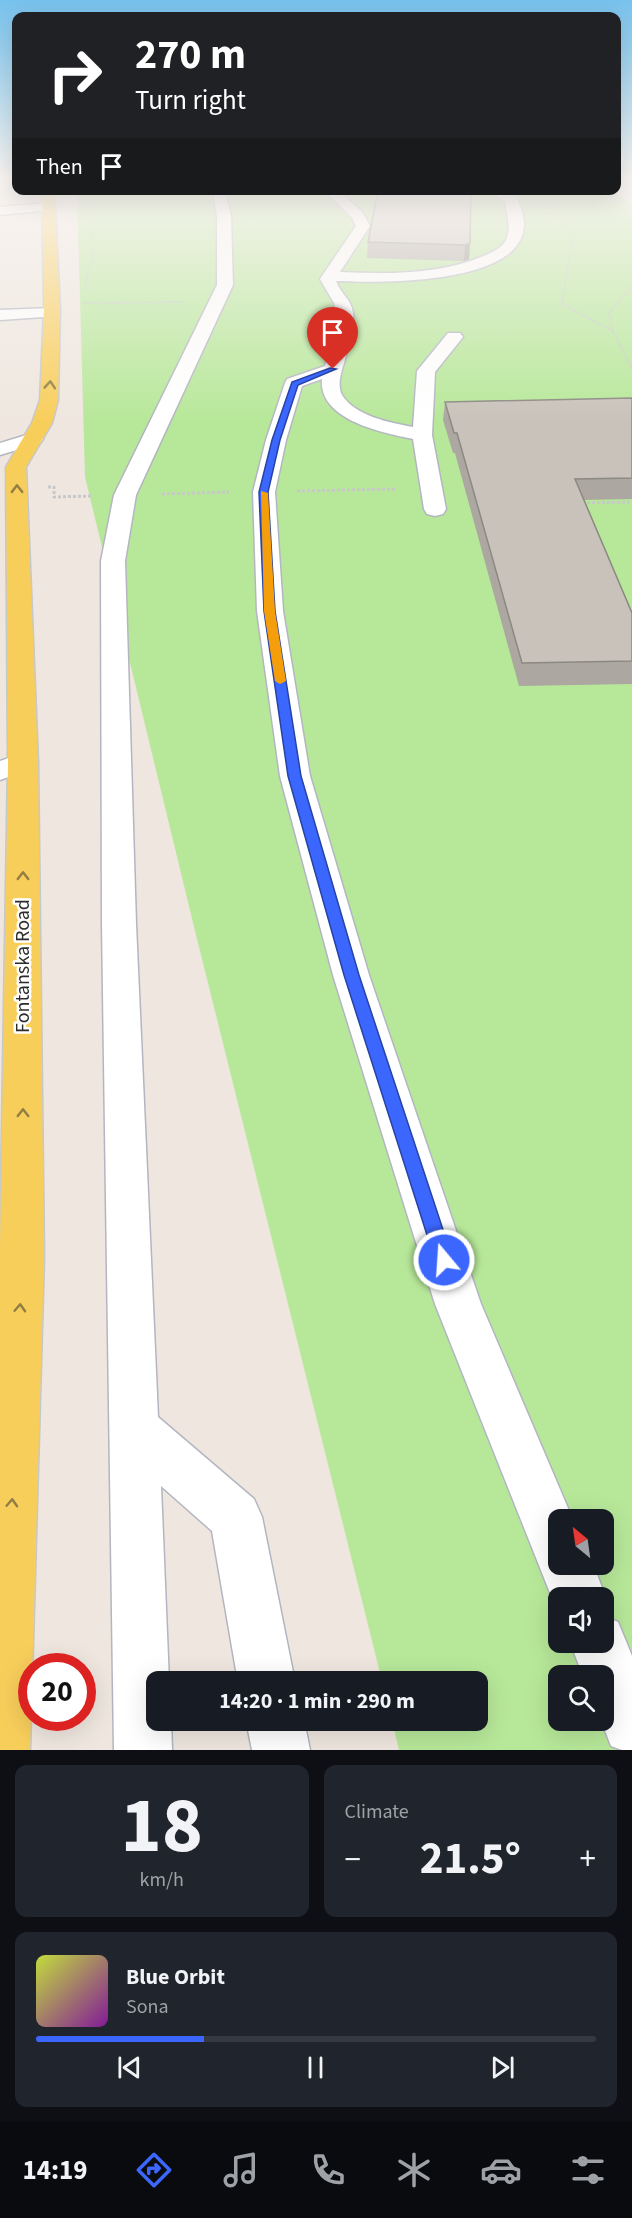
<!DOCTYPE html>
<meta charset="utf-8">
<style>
:root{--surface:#171b24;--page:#20242c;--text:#f1f3f6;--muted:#9ea1a6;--line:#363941;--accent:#3c67ff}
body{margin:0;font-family:"Source Sans 3",sans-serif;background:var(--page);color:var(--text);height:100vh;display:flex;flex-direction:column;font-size:22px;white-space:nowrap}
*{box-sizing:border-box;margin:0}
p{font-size:20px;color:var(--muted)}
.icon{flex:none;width:33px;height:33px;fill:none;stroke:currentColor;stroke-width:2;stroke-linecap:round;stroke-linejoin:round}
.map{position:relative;height:1750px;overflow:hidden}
.panel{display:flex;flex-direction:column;gap:15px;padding:15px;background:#0d0f14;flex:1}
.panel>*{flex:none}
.guide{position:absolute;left:12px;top:12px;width:609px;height:183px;border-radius:12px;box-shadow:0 6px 24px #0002;background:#202124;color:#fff;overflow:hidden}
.needle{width:39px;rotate:331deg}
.fabs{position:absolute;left:548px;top:1509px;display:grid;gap:12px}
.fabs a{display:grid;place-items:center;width:66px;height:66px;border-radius:12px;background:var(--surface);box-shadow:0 6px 24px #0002;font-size:30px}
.speed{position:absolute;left:18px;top:1653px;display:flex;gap:12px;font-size:30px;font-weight:700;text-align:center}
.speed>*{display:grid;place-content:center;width:78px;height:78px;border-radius:50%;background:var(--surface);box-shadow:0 6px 24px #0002;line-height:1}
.speed .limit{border:9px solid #d22;background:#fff;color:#111}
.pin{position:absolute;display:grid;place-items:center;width:51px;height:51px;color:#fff;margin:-62px -26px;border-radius:50% 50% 50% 0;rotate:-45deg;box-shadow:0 0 6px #0007}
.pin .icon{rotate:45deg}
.me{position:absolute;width:66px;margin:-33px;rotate:342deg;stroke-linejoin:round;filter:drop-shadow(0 0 4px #0008)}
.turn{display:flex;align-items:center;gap:21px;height:126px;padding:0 24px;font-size:27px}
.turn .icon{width:78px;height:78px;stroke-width:2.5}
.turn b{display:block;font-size:42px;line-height:51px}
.then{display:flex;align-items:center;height:57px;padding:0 24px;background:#0003;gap:12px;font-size:22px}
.big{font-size:45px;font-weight:700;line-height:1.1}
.panel .tile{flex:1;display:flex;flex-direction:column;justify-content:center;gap:9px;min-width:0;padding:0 21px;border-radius:12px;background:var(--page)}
.panel .dial{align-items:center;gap:0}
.dial b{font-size:78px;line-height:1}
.song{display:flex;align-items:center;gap:18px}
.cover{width:72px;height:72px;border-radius:9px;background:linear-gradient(135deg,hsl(70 70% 55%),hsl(290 70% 35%))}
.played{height:6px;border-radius:3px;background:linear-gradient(90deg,var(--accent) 30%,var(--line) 30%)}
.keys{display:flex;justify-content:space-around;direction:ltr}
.heat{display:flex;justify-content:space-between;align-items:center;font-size:33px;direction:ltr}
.panel .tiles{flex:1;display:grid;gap:15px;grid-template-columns:1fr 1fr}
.tile:last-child{grid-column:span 2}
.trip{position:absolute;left:146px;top:1671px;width:342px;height:60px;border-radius:12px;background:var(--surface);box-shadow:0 6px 24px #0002;font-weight:700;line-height:60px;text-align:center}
.dock{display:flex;height:96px;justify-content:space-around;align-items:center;background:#090b0e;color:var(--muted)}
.dock .icon{width:42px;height:42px}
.dock .on{color:var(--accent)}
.dock b{font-size:27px;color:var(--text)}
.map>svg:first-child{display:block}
.green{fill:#b7e899;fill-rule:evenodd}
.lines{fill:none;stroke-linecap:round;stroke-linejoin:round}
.minor-casing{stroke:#b3b6c1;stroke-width:3}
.major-casing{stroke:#c8c8c8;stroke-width:3}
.path-far2{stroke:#c8c8c8;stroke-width:1.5;stroke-dasharray:2 1.5;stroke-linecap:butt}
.path-far1{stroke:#c8c8c8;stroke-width:2;stroke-dasharray:2 1.5;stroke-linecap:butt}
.path{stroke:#c8c8c8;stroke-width:3;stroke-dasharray:3 2;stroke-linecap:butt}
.minor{fill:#fff;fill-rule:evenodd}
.major{fill:#f8ce5b;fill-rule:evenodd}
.wall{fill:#aca7a0}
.shaded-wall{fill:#8c8882}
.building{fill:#c8c2ba;stroke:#8c8882;stroke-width:1.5}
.oneway{stroke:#927e44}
.route{fill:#3c67ff;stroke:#2743a6;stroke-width:1.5}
.slow{fill:#f59e0b}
.labels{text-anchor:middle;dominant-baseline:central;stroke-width:5;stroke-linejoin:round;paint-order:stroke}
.street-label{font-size:20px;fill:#2d2d2d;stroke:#fff}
</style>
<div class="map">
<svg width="632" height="1750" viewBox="0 0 632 1750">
<rect width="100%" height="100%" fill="#efe7df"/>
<path class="green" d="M613,190L632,205V1750H399L392,1721L477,1720V1682L382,1681L194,927L85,477L77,191ZM558,1520H603V1564H558ZM558,1598H603V1642H558ZM558,1676H603V1720H558Z"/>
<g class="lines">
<g class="minor-casing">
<g id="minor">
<path d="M213,190H225L231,217L233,285L136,495L125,561L136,924L158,1417L254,1499L262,1517L295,1682H238L212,1531L161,1486L169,1682H156V1720H171L172,1750H114L102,924L101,561L114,495L217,285V217Z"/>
<path d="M324,190H338L363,213L370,226L340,272C389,274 436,275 481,257C491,253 503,248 507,238C511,227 507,213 505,202L489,190H505L516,197C564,287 381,283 336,281C340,293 352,300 353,313C355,330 348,347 344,363C341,372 337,386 342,395C355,416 391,423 413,427L417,371L448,333H460L463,337L435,372L432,435L446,509L443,514L435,516L427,514L424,509L413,439C383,433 318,420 322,379L302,386L286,440L275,492L283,611L310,776L369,975L481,1304L573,1520H558V1564H593L606,1598L603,1606V1598H558V1613L435,1304L333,975L280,776L257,611L253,492L266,440L285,383L287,379L325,366L335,331L337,315L334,303L320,279L356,226L352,218Z"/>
<path d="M48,203L53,204L55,207L53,210L0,215V207Z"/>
<path d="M52,308L58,310L60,313L58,316L0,320V310Z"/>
<path d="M33,433L40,435L43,439L40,443L0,455V443Z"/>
<path d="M23,753L33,756L38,762L33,768L0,780V761Z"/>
<path d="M603,1616L618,1622L632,1656V1750H622L611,1746L601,1720H603V1676H583L570,1642H603Z"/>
<path d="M246,1720H304L310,1750H252Z"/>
</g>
</g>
<g class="major-casing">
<g id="major">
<path d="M0,177H10L8,180L0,181Z"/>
<path d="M42,190H54L60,308L58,400L52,423L26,467L38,762L44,1258L30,1750H0V1247L8,762L6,467L32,423L40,400L44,308Z"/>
</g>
</g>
<g class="path-far2">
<path d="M81,190L94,247L84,292"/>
<path d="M603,190L632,212"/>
<path d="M540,198L574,232L562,301"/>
<path d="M619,301L632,286"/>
</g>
<g class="path-far1">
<path d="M563,300L562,304L613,331L632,368"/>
<path d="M83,303L183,302"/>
<path d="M613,331L609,313L620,300"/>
</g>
<g class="path">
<path d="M48,487H54V497L91,496"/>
<path d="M297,491L397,489"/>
<path d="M162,494L229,492"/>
<path d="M582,503L632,502"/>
</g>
<use href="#minor" class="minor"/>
<use href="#major" class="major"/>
</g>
<g class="wall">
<path d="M368,242L470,243L469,259L464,261L367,258Z"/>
<path d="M632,398V499L583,500L632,613V684L519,686L455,453H453L443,420L445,402Z"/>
</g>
<path class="shaded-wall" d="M470,243L469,259L464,261L465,245Z"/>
<g class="building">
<path d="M378,190H471L470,243L465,245L368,242Z"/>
<path d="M632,398V478L575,479L632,613V661L522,663L457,433H454L445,402Z"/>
</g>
<defs><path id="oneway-chevron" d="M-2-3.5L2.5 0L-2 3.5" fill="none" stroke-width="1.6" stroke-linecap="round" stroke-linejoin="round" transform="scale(1.5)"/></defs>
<g class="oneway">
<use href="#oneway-chevron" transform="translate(50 385) rotate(-86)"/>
<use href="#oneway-chevron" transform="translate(17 489) rotate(-91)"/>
<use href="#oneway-chevron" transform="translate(23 876) rotate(-90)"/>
<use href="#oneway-chevron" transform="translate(23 1113) rotate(-90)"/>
<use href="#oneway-chevron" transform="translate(20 1308) rotate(-87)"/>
<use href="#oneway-chevron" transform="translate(12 1503) rotate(-87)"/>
</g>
<linearGradient id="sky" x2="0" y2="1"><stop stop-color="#77c2ed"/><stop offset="0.42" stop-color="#f8f4f1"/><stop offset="1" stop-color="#f8f4f1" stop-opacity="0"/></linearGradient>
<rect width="632" height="422" fill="url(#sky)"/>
<path class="route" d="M330,368L336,369L298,385L280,440L268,492L275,611L301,776L359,975L453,1260L450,1266L444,1268L437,1266L435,1260L344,975L288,776L264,611L259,492L272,440L292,382Z"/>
<path class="slow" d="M261,491L268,493L275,611L286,681L280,684L275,681L264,611Z"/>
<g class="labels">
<g class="street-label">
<text transform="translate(23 966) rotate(-90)">Fontanska Road</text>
</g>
</g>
</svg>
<div class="fabs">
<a><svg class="needle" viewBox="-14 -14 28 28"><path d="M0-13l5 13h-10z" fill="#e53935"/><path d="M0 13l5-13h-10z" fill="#9ea1a6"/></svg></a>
<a><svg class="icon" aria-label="sound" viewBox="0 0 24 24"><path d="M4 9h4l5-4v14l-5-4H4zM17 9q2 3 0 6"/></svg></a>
<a><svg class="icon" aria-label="search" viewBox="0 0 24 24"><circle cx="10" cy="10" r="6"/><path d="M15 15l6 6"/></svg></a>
</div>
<div class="speed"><div class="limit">20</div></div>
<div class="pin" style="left:333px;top:369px;background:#d93025"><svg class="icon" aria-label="arrive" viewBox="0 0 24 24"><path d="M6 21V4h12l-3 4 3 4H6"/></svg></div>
<svg class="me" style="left:444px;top:1260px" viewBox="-20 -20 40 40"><circle r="17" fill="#3c67ff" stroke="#fff" stroke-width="3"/><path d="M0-11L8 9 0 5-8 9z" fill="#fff"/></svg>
<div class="trip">14:20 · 1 min · 290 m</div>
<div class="guide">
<div class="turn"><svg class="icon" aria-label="right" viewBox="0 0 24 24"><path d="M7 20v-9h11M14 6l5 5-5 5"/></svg><div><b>270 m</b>Turn right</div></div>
<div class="then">Then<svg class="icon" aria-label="arrive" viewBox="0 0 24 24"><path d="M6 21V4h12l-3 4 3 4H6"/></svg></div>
</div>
</div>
<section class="panel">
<div class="tiles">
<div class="tile dial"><b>18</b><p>km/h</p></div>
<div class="tile"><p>Climate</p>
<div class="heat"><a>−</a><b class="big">21.5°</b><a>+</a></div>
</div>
<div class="tile">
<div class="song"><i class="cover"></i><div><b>Blue Orbit</b><p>Sona</p></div></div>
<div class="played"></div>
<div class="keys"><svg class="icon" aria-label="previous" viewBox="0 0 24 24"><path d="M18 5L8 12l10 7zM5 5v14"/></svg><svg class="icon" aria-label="pause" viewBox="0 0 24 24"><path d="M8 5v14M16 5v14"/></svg><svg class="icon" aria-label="next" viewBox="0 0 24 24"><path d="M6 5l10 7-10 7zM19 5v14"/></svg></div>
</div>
</div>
</section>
<nav class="dock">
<b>14:19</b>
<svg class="icon on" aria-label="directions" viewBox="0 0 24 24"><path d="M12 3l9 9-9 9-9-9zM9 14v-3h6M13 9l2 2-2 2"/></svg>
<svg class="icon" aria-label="music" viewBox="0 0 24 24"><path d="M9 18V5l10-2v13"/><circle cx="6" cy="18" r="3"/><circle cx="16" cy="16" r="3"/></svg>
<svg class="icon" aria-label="phone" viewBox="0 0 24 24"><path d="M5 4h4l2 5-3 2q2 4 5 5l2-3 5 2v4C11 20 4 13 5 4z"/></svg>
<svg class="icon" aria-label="climate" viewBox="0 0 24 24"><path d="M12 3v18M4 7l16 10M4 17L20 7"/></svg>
<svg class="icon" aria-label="car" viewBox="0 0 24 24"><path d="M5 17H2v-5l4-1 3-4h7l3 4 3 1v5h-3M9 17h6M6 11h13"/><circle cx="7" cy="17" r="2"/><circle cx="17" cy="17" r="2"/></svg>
<svg class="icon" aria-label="filters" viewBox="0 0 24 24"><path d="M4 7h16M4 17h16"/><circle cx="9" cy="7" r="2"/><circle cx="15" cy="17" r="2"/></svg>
</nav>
